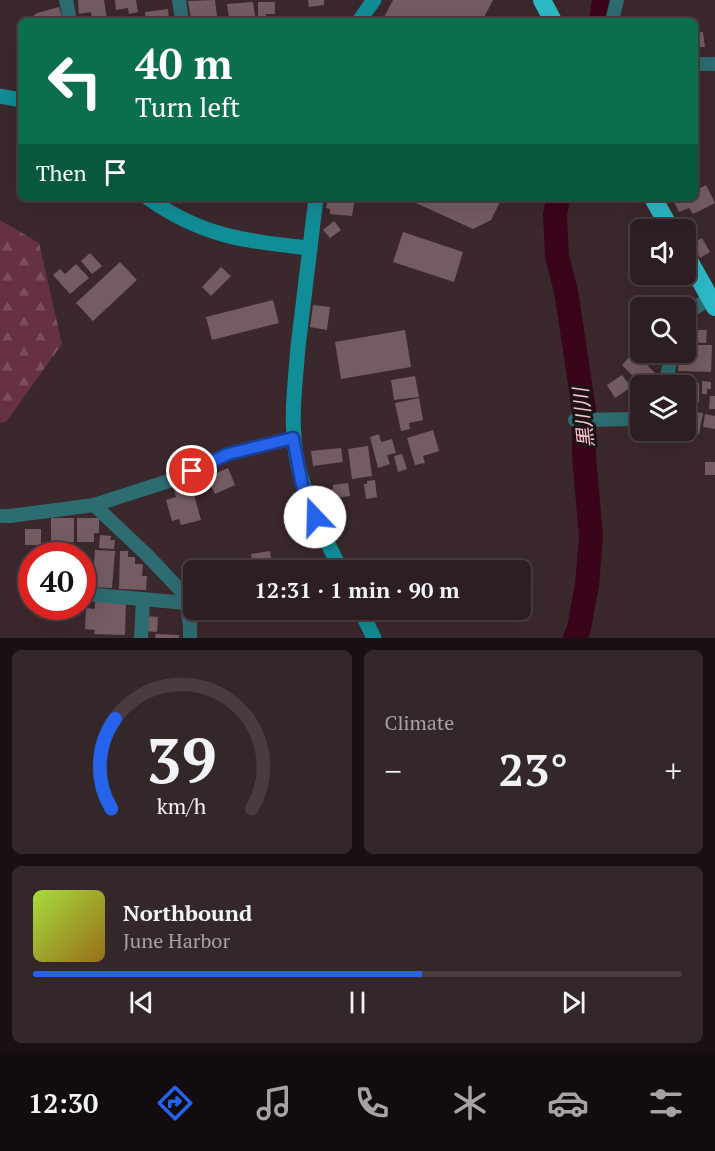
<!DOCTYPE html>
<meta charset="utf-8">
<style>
:root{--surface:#2c1e22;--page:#34272a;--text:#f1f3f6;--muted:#a6a2a5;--line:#483c40;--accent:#2563eb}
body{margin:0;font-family:"PT Serif","Noto Sans JP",serif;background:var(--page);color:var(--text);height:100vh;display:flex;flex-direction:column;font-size:22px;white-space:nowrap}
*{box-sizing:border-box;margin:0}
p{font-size:20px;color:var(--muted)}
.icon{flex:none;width:33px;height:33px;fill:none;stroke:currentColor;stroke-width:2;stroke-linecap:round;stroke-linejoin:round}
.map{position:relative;height:638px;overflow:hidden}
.details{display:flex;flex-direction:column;gap:12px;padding:12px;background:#181013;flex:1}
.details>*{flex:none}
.guide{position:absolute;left:18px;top:18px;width:680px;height:183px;border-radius:9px;box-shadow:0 6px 24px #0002,0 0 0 2px var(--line);background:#0b6e4f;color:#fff;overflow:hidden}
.tools{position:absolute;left:630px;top:219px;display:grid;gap:12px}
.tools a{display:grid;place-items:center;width:66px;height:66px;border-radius:9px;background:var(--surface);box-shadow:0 6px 24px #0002,0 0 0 2px var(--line);font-size:30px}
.speed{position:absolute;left:18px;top:542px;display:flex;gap:12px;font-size:30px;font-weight:700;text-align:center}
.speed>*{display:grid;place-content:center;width:78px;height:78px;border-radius:50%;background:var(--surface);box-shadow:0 6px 24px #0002,0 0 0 2px var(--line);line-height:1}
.speed .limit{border:9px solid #d22;background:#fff;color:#111}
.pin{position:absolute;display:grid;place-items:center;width:51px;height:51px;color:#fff;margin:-26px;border:3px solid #fff;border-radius:50%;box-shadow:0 2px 6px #0007}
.me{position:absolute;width:66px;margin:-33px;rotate:339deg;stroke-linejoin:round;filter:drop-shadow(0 0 4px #0008)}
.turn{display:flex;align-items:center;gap:21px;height:126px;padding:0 18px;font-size:27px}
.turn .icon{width:78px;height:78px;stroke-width:2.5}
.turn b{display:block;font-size:42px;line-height:51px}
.then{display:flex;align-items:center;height:57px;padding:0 18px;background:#0003;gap:12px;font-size:22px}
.big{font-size:45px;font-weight:700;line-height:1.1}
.details .tile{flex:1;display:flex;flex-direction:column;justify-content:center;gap:9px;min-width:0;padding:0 21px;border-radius:9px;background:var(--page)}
.details .dial{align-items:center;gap:0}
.dial svg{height:156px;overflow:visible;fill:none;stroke:var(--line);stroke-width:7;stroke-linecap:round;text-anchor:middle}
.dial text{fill:var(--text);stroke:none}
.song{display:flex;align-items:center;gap:18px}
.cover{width:72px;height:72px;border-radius:9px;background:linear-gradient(135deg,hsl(80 70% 55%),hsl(40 70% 35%))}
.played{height:6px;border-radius:3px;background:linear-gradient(90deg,var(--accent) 60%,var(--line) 60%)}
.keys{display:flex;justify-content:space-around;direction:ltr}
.heat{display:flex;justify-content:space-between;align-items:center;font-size:33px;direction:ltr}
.details .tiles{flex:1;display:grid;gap:12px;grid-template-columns:1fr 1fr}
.tile:last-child{grid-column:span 2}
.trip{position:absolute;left:183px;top:560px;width:348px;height:60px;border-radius:9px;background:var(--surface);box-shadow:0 6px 24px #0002,0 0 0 2px var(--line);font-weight:700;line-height:60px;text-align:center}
.menu{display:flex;height:96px;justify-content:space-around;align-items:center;background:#120c0e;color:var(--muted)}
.menu .icon{width:42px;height:42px}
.menu .selected{color:var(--accent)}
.menu b{font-size:27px;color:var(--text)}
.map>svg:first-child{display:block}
.forest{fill:url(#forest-firs)}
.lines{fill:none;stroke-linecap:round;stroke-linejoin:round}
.river{stroke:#3a051a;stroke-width:24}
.building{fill:#735c62}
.street{stroke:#2d6c71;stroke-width:14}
.secondary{stroke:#108d97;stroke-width:15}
.highway{stroke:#2cbac6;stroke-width:18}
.route-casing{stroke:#184099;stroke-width:15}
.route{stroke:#2563eb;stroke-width:10}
.labels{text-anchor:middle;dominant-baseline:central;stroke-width:6;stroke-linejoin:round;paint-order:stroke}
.water-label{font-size:20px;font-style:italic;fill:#fac1cf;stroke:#1d1416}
</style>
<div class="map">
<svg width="715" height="638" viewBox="0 0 715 638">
<defs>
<pattern id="forest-firs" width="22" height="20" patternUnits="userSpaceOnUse" patternTransform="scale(1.5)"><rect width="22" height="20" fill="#663141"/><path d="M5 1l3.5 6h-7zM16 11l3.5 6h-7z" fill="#7b4e5c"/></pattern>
</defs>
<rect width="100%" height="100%" fill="#3b282d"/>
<path class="forest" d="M0,220L39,243L62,344L6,422L0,423Z"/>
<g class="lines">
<g class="river">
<path d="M601,21L604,0"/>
<path d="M558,198L555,215L557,256L566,291L584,409V456L591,537L587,585L579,628L575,638"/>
</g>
</g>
<g class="building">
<path d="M78,0H104L107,20L92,21L91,12L79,14Z"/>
<path d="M115,0H136L138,12L129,14L128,8L116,10Z"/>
<path d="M215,0L217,16L191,20L188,1Z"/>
<path d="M308,0H324V5L309,7Z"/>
<path d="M393,0H493L482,21H382Z"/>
<path d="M253,2L255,16L229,18L227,4Z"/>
<path d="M258,2H275V14H266V18H258Z"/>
<path d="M59,7L63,21H27L37,13Z"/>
<path d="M168,9L169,21H146L145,12Z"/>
<path d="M703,32L705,47H694V33Z"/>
<path d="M694,184L698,189L706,185L715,203L693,214L689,208L679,212L672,198H694Z"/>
<path d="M328,198H355L352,216L330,214V209L326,208Z"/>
<path d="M405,198H502L491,220L473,229Z"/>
<path d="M334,221L341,230L330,238L323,230Z"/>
<path d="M403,232L463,252L454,282L393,262Z"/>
<path d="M702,238L710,252L700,258L692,244Z"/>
<path d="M90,253L102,266L92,274L81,261Z"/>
<path d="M120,262L137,280L93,321L76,303Z"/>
<path d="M76,264L89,278L70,294L53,275L60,269L65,274Z"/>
<path d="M221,267L231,276L211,296L202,287Z"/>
<path d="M273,300L279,323L212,340L206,317Z"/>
<path d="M313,305L330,307L327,330L310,327Z"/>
<path d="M405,330L411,367L341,379L335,342Z"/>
<path d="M686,330H707L706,343L686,342Z"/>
<path d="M686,345H712L711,372L678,371L679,352H686Z"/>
<path d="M634,352L655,373L643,386L622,365Z"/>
<path d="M622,375L631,387L615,398L607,385Z"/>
<path d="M415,376L419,397L394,400L391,380Z"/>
<path d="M702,381L711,382V389H707V394H702Z"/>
<path d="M699,383V402H686V384Z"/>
<path d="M710,396H715V409H709Z"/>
<path d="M419,398L423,420L409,423L410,429L401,431L395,403Z"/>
<path d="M686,412H689L688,425H686Z"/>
<path d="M692,412L703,413L699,434L689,432Z"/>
<path d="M705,414L715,416V429L703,427Z"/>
<path d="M433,430L439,451L423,456L425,463L415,465L407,438Z"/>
<path d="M379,434L381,442L392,439L396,453L387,455L390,464L378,468L370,437Z"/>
<path d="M368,446L372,476L352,479L348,449Z"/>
<path d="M341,448L343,462L313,466L311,451Z"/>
<path d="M402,454L407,469L398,472L394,456Z"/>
<rect x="705" y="462" width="10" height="13"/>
<path d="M228,468L235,485L215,494L207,477Z"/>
<path d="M375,480L377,497L366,499L364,484H367V481Z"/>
<path d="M348,483L350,496L327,499L326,490L333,489V485Z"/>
<path d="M191,484L201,520L181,525L179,519L172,521L166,500L176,497L174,489Z"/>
<rect x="51" y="518" width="23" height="24"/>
<path d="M77,518H99V533H94V542H77Z"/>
<rect x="25" y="529" width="16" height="16"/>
<path d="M100,535L111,536L110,540H115L114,549L99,548Z"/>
<path d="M95,550L115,551L112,588L92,587Z"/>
<path d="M120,551H128V557H135V564H143L142,576H147L146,590L119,589Z"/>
<path d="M270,551L273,570H253L251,554Z"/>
<path d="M239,567V570H225L224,569Z"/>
<path d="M95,601L126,602L125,635L94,634L95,630L85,629L86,608L95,609Z"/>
<path d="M145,616L158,617L157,632L144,631Z"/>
<path d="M156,634L179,635V638H155Z"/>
</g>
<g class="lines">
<g class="street">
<path d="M66,0L70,21"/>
<path d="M179,0L182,21"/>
<path d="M612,21L617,0"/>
<path d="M694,64H715"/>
<path d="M686,314L710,298"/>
<path d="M665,386L672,352"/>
<path d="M575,420L640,419"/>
<path d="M94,505L146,554L185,595L190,625V638"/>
<path d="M0,516H10L94,505L175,479L228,454L293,438"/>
<path d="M96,595L187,603"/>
<path d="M141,638L143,599"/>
</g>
<g class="secondary">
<path d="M359,21L374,0"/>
<path d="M0,96L21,100"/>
<path d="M148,198C201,236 247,242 310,248"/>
<path d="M316,198C310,248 304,297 298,347C295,387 289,426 298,465C306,502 324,536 341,570"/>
<path d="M360,609L374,638"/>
</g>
<g class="highway">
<path d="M542,0L553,21"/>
<path d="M653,198L671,230"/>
<path d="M686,255L715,307"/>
</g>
</g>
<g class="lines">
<g class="route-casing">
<path id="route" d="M192,471L228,454L293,438L302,485L315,517"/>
</g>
<use href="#route" class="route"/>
</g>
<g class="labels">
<g class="water-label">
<text transform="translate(583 418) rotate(-96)">黒川川</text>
</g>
</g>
</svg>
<div class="tools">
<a><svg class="icon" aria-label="sound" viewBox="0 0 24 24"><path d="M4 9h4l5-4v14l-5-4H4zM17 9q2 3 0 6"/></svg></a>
<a><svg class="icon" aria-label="search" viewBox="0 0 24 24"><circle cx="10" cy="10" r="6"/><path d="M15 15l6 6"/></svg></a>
<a><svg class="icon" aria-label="layers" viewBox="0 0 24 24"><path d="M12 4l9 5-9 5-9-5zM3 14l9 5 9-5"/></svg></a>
</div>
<div class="speed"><div class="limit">40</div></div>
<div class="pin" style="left:192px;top:471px;background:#d93025"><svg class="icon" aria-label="arrive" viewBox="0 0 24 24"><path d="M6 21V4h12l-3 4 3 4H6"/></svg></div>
<svg class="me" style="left:315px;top:517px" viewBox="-20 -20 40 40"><circle r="19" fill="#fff"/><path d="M0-13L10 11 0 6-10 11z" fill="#2563eb"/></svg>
<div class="trip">12:31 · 1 min · 90 m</div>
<div class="guide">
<div class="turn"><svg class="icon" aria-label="left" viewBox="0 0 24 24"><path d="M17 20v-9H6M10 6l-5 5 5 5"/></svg><div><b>40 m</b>Turn left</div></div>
<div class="then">Then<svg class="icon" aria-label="arrive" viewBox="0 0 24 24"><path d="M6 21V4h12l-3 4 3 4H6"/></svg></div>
</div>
</div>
<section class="details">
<div class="tiles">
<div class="tile dial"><svg viewBox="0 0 100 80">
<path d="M14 69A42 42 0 1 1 86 69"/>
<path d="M14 69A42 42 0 0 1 16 23" stroke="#2563eb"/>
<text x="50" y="56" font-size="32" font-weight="700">39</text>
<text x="50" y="72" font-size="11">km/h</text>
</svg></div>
<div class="tile"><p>Climate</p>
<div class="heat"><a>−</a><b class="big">23°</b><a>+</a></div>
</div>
<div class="tile">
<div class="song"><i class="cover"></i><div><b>Northbound</b><p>June Harbor</p></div></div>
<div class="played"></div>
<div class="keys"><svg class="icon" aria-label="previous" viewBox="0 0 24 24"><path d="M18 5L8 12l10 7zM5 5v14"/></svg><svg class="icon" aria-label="pause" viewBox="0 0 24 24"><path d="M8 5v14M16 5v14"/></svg><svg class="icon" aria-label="next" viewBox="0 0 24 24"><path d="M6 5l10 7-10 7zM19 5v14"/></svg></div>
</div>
</div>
</section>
<nav class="menu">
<b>12:30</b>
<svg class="icon selected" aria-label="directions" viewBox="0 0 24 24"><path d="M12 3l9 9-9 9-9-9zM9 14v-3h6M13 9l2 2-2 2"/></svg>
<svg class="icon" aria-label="music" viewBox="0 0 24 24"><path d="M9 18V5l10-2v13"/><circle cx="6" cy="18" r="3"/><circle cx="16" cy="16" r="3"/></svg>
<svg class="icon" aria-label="phone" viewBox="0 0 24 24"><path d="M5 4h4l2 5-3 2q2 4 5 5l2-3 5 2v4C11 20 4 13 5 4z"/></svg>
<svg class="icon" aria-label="climate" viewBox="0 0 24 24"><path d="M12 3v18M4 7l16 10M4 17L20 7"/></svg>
<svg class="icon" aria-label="car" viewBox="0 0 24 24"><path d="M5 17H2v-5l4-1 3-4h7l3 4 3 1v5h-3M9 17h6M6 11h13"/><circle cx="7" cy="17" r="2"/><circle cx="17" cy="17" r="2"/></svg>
<svg class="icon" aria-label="filters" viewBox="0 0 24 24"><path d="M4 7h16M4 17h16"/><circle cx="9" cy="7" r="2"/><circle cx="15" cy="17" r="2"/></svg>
</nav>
